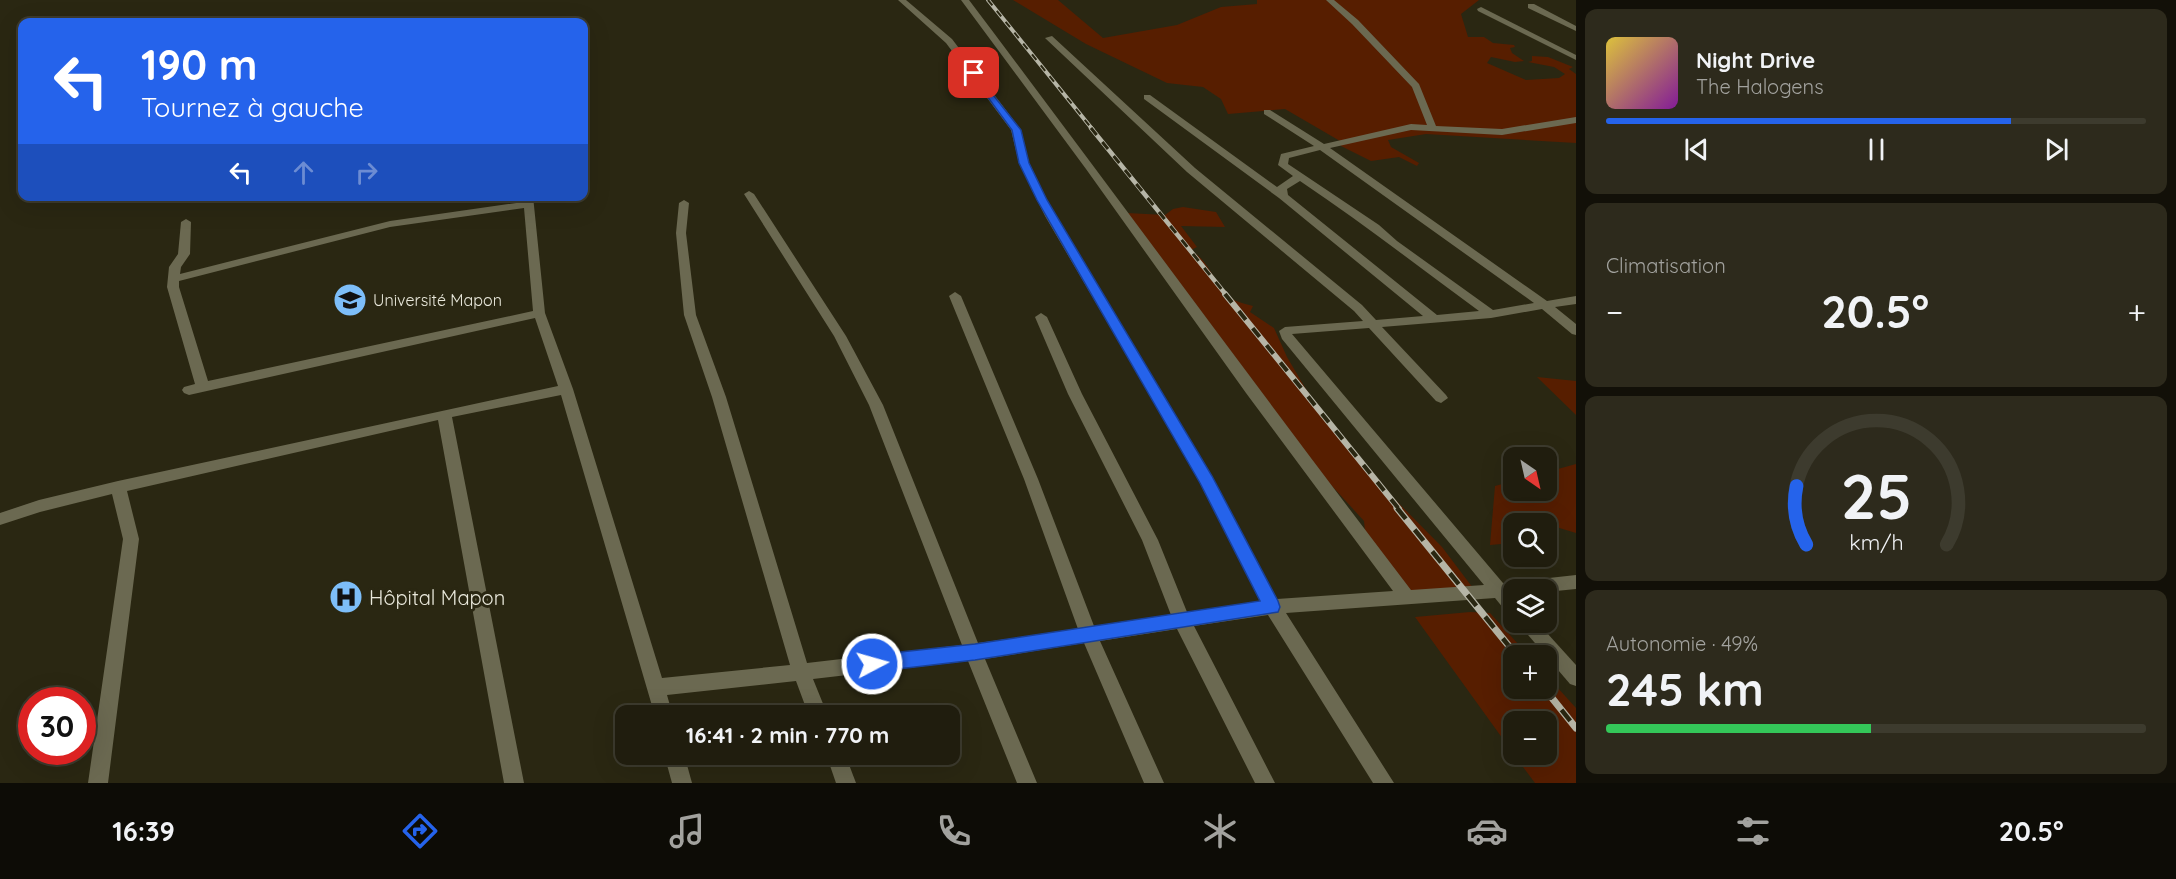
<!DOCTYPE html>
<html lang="fr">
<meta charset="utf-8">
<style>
:root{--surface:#201d0e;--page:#2d2a1c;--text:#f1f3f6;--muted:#a2a29e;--line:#3d3b2e;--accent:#2563eb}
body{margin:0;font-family:Quicksand,sans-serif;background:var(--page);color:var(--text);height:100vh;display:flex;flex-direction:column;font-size:22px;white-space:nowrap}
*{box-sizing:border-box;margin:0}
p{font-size:20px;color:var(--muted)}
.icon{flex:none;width:33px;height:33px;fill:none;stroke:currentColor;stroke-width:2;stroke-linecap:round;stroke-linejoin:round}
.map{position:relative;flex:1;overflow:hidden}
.side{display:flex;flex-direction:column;gap:9px;padding:9px;background:#121008;width:600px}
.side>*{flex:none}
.top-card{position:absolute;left:18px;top:18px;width:570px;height:183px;border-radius:12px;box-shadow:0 6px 24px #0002,0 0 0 2px var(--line);background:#2563eb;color:#fff;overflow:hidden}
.needle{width:39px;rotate:146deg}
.tools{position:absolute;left:1503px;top:447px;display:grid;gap:12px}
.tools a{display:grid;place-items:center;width:54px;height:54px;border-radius:12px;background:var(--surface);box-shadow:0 6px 24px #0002,0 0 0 2px var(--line);font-size:30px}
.speed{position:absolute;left:18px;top:687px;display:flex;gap:12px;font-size:30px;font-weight:700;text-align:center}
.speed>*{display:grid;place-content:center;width:78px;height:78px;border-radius:50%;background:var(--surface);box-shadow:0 6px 24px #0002,0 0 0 2px var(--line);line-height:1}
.speed .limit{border:9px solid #d22;background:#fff;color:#111}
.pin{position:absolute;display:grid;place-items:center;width:51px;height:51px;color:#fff;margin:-26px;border-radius:12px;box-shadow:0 3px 9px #0006}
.me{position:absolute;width:66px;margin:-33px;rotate:84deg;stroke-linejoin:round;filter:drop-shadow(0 0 4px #0008)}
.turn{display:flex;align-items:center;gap:21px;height:126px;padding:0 24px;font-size:27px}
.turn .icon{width:78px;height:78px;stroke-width:2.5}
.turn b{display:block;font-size:42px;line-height:51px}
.lanes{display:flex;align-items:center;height:57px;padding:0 24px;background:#0003;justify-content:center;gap:30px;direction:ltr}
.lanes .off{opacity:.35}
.big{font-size:45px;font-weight:800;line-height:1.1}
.side .widget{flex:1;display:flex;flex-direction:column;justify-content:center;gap:9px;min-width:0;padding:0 21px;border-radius:12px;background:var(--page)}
.side .dial{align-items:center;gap:0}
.dial svg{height:156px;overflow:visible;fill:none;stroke:var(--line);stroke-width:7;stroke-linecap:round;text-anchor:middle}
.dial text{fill:var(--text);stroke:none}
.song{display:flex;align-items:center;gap:18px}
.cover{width:72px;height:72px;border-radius:9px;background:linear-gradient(135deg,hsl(50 70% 55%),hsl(290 70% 35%))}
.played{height:6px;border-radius:3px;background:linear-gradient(90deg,var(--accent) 75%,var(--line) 75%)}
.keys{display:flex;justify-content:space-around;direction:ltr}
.heat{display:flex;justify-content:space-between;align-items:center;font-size:33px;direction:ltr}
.charge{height:9px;border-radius:4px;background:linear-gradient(90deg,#34c759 49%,var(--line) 0)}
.trip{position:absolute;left:615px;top:705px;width:345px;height:60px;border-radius:12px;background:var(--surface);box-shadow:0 6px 24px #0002,0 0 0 2px var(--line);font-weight:800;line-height:60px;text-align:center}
.dock{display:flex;height:96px;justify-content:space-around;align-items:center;background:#0d0c06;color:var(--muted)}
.dock .icon{width:42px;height:42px}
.dock .selected{color:var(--accent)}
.dock b{font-size:27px;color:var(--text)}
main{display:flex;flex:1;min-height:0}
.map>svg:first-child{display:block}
.green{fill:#571e00}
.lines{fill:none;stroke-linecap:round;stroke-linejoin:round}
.minor{fill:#6b6951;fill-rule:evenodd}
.rail-far3-casing{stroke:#b6b5a6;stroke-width:4}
.rail-far2-casing{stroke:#b6b5a6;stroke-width:4.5}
.rail-far1-casing{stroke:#b6b5a6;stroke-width:6}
.rail-casing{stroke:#b6b5a6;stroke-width:7}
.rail-far3{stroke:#2a2712;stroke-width:2;stroke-dasharray:7;stroke-linecap:butt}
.rail-far2{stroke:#2a2712;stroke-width:3;stroke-dasharray:9;stroke-linecap:butt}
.rail-far1{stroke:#2a2712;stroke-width:4;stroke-dasharray:11;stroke-linecap:butt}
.rail{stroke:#2a2712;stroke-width:4.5;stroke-dasharray:14;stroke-linecap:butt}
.route{fill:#2563eb;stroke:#184099;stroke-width:1.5}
.labels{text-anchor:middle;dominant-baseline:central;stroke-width:6;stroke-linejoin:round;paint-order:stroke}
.poi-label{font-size:16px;fill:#e9e8db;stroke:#2a2712;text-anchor:start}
.near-poi-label{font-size:20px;fill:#e9e8db;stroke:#2a2712;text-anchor:start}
</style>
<main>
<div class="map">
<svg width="1576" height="783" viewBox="0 0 1576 783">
<rect width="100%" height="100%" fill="#2a2712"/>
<g class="green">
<path d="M1013,0H1058L1103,38L1177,25L1221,7L1257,4V0H1479L1461,14L1468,37H1484L1493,43L1514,45L1515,47L1510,48L1512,53L1524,61L1515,62L1491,57L1487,63L1526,80L1559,78L1565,74L1554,67L1528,62L1532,61V56L1548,57L1573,67L1569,69L1576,74V143L1426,134L1388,140L1391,147L1419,163L1417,166L1399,157L1371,161L1341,146L1340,141L1285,109L1228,114L1221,99L1203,87L1167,83L1086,44Z"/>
<path d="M1183,207L1216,212L1225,227L1181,226L1197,247L1189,251C1208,256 1213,284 1231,298C1236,302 1246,304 1253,306L1250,312L1274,328L1287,357L1320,413L1348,443L1358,462L1442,547L1479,596L1409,597L1365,531L1364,521L1322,475L1127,213L1165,215L1173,209Z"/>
<path d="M1537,377L1576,381V415Z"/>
<path d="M1576,464V533L1546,524H1514L1513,543L1490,545L1495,486L1513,481L1514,490H1546L1547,472Z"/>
<path d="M1470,612L1490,613L1528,655L1514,656V688H1546L1547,676L1576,708V783H1535L1514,755L1546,754V722H1514L1513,753L1415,617Z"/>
</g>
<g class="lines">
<g class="minor">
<path d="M898,0H906L952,39L1021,130L1029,163L1055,216L1212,476L1277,599L1393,591L1246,393L1086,169L961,0H969C1117,196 1262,395 1411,590L1484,585L1282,339L1279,331L1285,327L1363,321L1354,311L1187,172L1045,38L1052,36L1195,168L1362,305L1376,320L1423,316L1279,198L1144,99V95H1150L1277,187L1293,176L1278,165L1281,154L1314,146L1264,114V110H1270L1324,144L1411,124L1427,125L1412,87L1352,24L1326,0H1334L1358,20L1419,84L1436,126L1502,129L1576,117V123L1502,135L1411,130L1330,148L1547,301L1576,296V304L1555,307L1576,324V335L1572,334L1542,309L1491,318L1382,327L1446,395L1448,398L1441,403L1436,401L1369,328L1292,334L1503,583L1576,575V589L1546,592V590H1514V616L1508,614L1495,598L1286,613L1394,783H1373L1268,615L1194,626L1275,783H1255L1177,629L1100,641L1164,783H1144L1084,643L985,659L1037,783H1017L968,661L813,679L828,716H809L796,681L667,695L673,716H655L561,395L452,417L524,783H504L438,420L127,491L139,539L108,783H88L123,539L112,494L40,512L0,525V513L39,500L118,481L558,386L535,318L189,395L184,393L182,390L184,387L195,384L167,287L169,267L178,254L181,222L186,219L191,222L190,254L181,267L180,274L390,221L523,202V196H533L545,313L573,389L662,678L790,665L712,397L684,315L676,233L679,203L684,200L689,203L686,233L696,315L726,397L807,663L962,645L869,405L834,336L744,194L749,191L754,194L846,336L883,405L978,643L1078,629L1024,479L949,296L955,292L961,296L1038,479L1094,626L1171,615L1142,540L1068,394L1035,317L1041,313L1047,317L1082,394L1158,540L1187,612L1261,601L1201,482L1045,216L1019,163L1011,130L946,43ZM1320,150L1534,303L1493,310L1397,241L1379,225L1288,164L1289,158ZM1300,181C1361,222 1419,267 1479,311L1437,315L1288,195L1287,189ZM524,208L533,311L208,381L179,287V281L390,227Z"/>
<path d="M1528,4H1534L1576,26V31L1528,8Z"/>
<path d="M1481,7L1576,55V60L1478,11L1477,9Z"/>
<path d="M1517,622H1537L1576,665V686L1570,684Z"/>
<path d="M664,754H684L692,783H672Z"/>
<path d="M826,754H845L856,783H836Z"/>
</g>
<g class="rail-far3-casing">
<path id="rail-far3" d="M988,0L1093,130"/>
</g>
<g class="rail-far2-casing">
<path id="rail-far2" d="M1091,128L1227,296"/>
</g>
<g class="rail-far1-casing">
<path id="rail-far1" d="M1225,294L1399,509"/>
</g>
<g class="rail-casing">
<g id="rail">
<path d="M1397,508L1517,656"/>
<path d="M1544,688L1576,728"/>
</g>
</g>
<use href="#rail-far3" class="rail-far3"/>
<use href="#rail-far2" class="rail-far2"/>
<use href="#rail-far1" class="rail-far1"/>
<use href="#rail" class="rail"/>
</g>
<path class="route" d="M974,71L1021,130L1029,163L1047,200L1212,476L1278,601L1280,607L1278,612L975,660L872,672L866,669L863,664L866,658L872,655L975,644L1260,601L1200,483L1037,200L1019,163L1012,130L970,73Z"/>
<defs>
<g id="university-disc" transform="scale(1.725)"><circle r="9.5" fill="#7dbef9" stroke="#2a2712"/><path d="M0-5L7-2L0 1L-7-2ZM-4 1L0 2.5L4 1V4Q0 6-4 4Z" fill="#111"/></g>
<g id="hospital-disc" transform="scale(1.725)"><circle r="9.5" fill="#7dbef9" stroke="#2a2712"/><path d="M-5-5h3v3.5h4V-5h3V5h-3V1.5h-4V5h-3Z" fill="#111"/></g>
</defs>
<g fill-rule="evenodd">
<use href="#university-disc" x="350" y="300"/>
<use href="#hospital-disc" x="346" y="597"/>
</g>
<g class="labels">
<g class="poi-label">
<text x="373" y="300">Université Mapon</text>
</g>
<g class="near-poi-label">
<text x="369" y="597">Hôpital Mapon</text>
</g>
</g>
</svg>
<div class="tools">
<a><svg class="needle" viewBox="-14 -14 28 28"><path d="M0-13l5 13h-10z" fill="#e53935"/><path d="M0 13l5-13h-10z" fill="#a2a29e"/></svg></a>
<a><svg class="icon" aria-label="search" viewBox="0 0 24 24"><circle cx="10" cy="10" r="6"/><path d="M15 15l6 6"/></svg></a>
<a><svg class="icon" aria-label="layers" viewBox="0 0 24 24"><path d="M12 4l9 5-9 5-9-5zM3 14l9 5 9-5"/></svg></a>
<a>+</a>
<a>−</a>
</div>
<div class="speed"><div class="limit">30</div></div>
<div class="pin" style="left:974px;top:73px;background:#d93025"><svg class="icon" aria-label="arrive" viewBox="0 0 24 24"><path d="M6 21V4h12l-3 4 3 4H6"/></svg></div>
<svg class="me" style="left:872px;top:664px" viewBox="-20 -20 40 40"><circle r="17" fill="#2563eb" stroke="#fff" stroke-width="3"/><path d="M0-11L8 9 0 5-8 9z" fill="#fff"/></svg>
<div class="trip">16:41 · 2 min · 770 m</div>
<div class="top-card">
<div class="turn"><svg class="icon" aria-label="left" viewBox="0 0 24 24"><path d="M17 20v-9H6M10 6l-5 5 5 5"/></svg><div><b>190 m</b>Tournez à gauche</div></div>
<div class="lanes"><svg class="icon" aria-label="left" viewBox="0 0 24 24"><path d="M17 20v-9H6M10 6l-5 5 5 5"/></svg><svg class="icon off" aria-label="ahead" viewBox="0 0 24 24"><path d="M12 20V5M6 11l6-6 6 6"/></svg><svg class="icon off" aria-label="right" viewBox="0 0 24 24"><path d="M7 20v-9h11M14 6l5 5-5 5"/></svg></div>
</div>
</div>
<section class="side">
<div class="widget">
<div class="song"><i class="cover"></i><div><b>Night Drive</b><p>The Halogens</p></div></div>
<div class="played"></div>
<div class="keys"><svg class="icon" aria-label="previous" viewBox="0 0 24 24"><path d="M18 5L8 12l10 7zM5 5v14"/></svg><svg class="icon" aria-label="pause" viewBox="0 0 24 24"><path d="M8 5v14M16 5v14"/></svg><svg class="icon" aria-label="next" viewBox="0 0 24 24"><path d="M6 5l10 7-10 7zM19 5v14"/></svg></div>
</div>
<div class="widget"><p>Climatisation</p>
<div class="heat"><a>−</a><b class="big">20.5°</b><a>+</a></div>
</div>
<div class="widget dial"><svg viewBox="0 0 100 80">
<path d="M14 69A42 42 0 1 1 86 69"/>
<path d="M14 69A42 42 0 0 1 9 39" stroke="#2563eb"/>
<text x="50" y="56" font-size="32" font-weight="700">25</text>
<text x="50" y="72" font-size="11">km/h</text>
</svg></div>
<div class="widget"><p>Autonomie · 49%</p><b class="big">245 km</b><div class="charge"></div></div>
</section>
</main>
<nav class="dock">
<b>16:39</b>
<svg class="icon selected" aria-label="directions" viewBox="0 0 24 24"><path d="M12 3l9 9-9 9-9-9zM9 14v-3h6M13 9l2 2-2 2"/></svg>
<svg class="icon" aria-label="music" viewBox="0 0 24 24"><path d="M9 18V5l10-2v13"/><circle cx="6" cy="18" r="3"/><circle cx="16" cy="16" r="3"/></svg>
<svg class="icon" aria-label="phone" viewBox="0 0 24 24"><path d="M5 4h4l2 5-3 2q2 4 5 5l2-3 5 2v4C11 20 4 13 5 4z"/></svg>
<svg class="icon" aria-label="climate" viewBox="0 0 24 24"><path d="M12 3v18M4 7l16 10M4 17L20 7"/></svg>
<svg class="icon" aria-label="car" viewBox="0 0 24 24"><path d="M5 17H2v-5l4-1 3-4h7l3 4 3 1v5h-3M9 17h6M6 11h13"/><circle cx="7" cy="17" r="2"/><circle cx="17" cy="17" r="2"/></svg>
<svg class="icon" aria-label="filters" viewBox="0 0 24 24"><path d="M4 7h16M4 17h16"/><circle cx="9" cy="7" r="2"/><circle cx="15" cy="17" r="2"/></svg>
<b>20.5°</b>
</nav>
